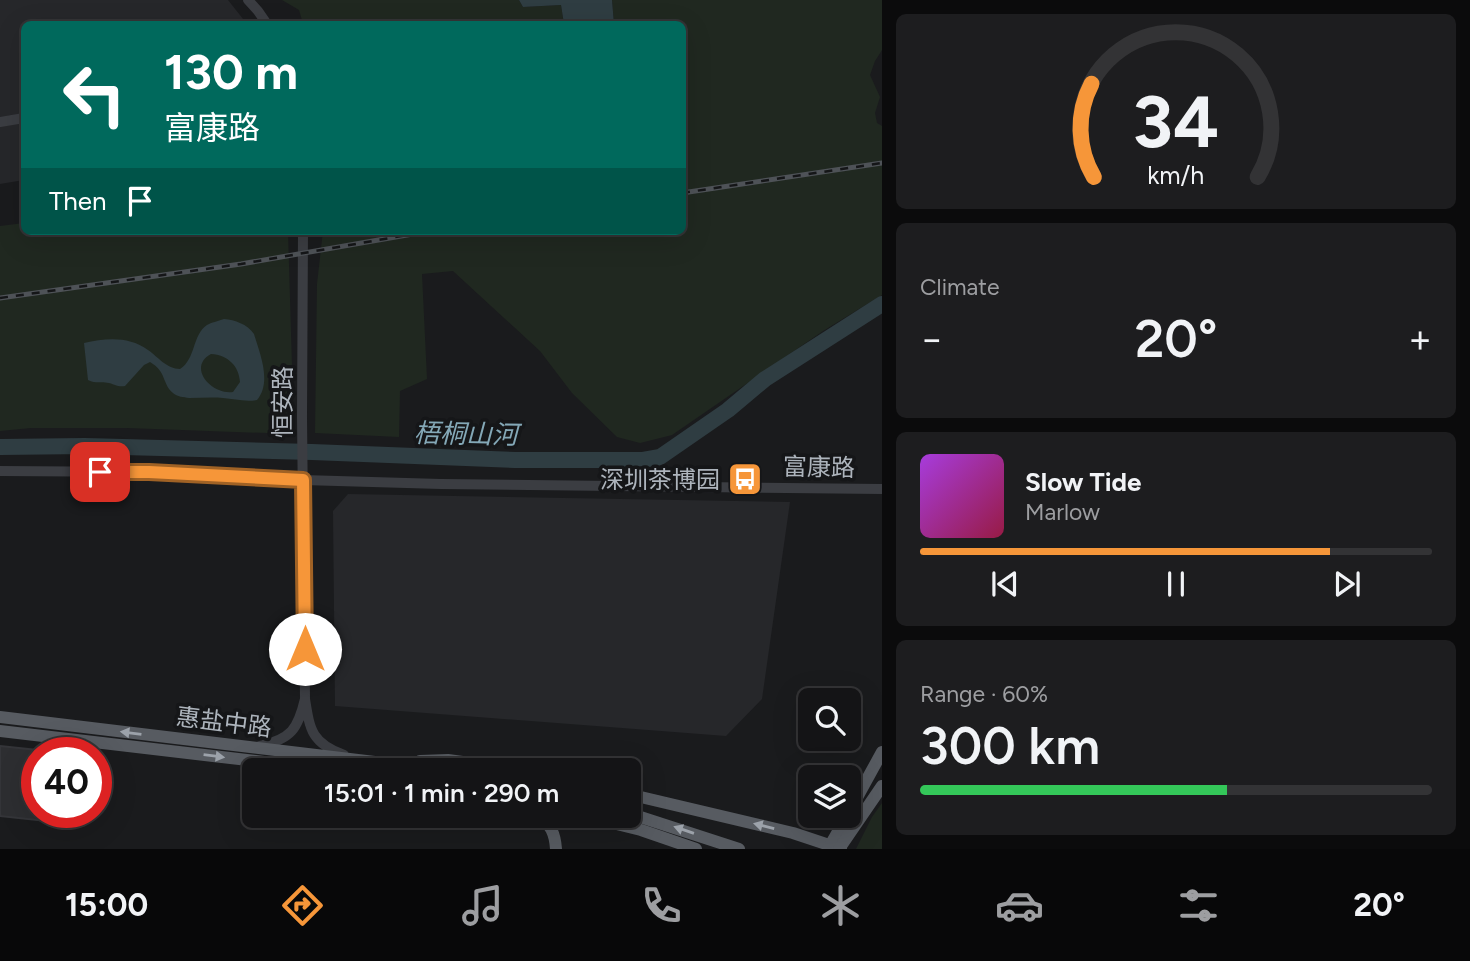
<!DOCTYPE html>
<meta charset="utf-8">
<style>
:root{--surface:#141416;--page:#1d1d1f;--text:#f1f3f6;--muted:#9d9ea1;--line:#333335;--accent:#f69639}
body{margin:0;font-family:Figtree,"Noto Sans SC",sans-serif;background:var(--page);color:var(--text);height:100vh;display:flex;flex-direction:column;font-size:26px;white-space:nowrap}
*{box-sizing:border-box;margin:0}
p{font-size:23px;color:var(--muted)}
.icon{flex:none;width:38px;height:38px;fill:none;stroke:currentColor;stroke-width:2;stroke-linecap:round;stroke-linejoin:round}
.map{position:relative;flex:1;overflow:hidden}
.sheet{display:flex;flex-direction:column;gap:14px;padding:14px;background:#0b0b0c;width:588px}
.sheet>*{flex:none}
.guide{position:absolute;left:21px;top:21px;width:665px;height:214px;border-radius:10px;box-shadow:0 7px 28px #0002,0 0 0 2px var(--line);background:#00695c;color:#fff;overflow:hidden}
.buttons{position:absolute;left:798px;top:688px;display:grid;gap:14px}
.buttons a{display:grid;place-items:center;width:63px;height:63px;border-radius:10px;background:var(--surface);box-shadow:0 7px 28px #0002,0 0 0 2px var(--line);font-size:35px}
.speed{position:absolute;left:21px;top:737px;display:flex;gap:14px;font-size:35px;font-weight:700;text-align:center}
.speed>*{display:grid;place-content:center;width:91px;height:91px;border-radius:50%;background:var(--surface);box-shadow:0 7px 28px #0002,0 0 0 2px var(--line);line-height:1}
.speed .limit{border:10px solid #d22;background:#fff;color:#111}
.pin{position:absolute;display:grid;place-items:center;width:60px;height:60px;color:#fff;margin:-30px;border-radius:14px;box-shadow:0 4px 10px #0006}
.me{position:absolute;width:77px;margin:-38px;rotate:0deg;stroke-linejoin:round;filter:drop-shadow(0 0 5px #0008)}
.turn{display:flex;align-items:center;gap:24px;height:147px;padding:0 28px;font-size:32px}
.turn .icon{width:91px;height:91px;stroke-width:2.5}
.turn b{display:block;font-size:49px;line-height:60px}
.then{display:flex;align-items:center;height:66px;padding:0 28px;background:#0003;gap:14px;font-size:26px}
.big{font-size:52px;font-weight:600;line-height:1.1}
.sheet .widget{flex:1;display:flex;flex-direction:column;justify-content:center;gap:10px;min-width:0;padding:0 24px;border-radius:10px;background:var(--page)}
.sheet .dial{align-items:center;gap:0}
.dial svg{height:182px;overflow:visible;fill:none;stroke:var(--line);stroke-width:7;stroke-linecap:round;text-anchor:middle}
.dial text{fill:var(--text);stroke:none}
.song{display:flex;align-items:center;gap:21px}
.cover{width:84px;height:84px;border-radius:10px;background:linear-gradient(135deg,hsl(280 70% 55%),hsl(340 70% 35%))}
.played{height:7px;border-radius:4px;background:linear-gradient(90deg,var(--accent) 80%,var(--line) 80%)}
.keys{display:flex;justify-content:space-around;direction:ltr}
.heat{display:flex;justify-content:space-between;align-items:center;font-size:38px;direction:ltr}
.charge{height:10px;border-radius:5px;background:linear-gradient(90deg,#34c759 60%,var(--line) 0)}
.trip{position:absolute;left:242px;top:758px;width:399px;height:70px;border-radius:10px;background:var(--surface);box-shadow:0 7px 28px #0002,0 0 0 2px var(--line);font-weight:600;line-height:70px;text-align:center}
.tab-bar{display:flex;height:112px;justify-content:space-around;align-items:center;background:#080809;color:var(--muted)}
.tab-bar .icon{width:49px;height:49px}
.tab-bar .on{color:var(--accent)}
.tab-bar b{font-size:32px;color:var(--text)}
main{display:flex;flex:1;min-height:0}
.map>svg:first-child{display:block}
.built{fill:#26272a}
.green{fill:#202820}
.water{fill:#2f3d42;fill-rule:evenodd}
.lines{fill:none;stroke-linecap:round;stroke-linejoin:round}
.river{stroke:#2f3d42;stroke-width:16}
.building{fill:#2d2e31;stroke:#343539;stroke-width:2}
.minor{stroke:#3b3d42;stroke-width:10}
.major{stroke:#575b61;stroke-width:12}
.rail-casing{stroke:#4e5257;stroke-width:5}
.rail{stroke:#151618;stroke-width:2.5;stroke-dasharray:8;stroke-linecap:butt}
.oneway{fill:#9ca2aa}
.route-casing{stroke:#a06225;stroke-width:18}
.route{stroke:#f69639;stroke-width:12}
.labels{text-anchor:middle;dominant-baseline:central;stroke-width:7;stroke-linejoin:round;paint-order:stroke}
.street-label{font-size:24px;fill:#adb4bc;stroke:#151618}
.poi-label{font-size:24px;fill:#adb4bc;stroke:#151618;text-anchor:end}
.water-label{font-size:26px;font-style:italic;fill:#84a8b7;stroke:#151618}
</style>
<main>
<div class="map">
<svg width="882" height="849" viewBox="0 0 882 849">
<rect width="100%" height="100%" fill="#1a1b1d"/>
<g class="built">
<path d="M0,0H228L247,24H24V180L0,184Z"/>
<path d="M348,494L790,502L762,699L726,736L335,706L333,511Z"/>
</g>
<g class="green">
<path d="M282,0H519L523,7L561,5L564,24H303L299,10Z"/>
<path d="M612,0H882V50L875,61L870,75L880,97L875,113L877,123L882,126V295L823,331L672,435L640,443L617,437L572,393L540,351L453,271L422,274L427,379L400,391L399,437L315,433L317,284L323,231H682V24H614Z"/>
<path d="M24,223V231H288L294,434L127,428H31L0,431V226Z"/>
<path d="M882,803V849H856L872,817Z"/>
</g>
<g class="water">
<path d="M519,0H612L614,24H564L561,5L523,7Z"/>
<path d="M224,319C235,320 247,324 254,334C260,354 272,382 257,400C245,402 234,399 223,398C212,397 200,398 189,398C184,397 177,397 173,393C162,384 167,372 150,362L144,365L125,386C118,387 116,385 109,383C101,381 96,384 88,380L84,343C106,338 129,336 148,350C158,357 167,369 180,369C196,359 192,335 207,325C212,322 219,321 224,319ZM211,354C228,355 239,366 240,382L233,392C211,395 187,367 211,354Z"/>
</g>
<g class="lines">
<path class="river" d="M0,447L85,446L312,452L515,460H643L660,457L728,410L765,379L882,304"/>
</g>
<path class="building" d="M0,746L37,750V812H56L55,822L0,816Z"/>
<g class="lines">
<g class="minor">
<path d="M248,0L258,11L267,24"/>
<path d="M0,122L24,118"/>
<path d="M303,231L302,417L305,699"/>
<path d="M0,471L149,472L303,480L441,484L882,489"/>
<path d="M260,746C291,739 298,729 305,699C310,731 312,743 344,755"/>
</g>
<g class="major">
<path d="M0,717L442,770"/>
<path d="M0,731L332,770"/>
<path d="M420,761L448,760L521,770"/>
<path d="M628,794L793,833L841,849"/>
<path d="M849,812L882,752"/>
<path d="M628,813L739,849"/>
<path d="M538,816C551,824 555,834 556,849"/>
<path d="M584,816L641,830L696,849"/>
<path d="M828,849L847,816"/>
<path d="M839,849L882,786"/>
</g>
<g class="rail-casing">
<g id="rail">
<path d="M682,193L882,163"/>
<path d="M0,298L241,264L430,231"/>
</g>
</g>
<use href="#rail" class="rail"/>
</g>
<defs><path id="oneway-solid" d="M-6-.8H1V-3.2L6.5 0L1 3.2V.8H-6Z" transform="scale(1.75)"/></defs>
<g class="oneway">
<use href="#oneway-solid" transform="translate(131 733) rotate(-173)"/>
<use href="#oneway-solid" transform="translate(214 756) rotate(7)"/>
<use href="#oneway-solid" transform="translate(764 826) rotate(-166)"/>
<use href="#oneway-solid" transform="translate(684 830) rotate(-161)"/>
</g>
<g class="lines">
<g class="route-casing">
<path id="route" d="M100,472H149L303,480L305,649"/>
</g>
<use href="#route" class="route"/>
</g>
<defs>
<g id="bus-square" transform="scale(1.75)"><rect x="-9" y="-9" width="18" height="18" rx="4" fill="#f69639" stroke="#151618"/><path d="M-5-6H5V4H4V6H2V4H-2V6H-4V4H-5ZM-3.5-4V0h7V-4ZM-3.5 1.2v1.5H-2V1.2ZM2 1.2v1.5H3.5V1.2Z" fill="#fff"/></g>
</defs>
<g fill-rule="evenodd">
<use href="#bus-square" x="745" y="479"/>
</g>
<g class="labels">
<g class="street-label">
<text transform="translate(282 402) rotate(-90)">恒安路</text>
<text transform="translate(819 467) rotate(1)">富康路</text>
<text transform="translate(224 722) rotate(7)">惠盐中路</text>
</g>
<g class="poi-label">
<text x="720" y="479">深圳茶博园</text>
</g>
<g class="water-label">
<text transform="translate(466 434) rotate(1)">梧桐山河</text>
</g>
</g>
</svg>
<div class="buttons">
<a><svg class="icon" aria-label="search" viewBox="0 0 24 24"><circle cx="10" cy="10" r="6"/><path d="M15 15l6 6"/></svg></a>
<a><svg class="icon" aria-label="layers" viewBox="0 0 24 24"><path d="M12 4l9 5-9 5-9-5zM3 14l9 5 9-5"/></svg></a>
</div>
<div class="speed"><div class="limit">40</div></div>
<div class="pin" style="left:100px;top:472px;background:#d93025"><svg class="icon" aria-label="arrive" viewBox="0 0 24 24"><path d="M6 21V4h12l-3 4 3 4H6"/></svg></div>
<svg class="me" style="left:305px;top:649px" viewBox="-20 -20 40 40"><circle r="19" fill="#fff"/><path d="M0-13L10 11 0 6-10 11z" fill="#f69639"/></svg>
<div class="trip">15:01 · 1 min · 290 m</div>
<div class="guide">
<div class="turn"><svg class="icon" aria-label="left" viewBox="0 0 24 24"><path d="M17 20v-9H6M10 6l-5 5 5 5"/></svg><div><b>130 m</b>富康路</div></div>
<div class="then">Then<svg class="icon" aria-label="arrive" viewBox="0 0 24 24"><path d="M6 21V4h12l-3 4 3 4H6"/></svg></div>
</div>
</div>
<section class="sheet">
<div class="widget dial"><svg viewBox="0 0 100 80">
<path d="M14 69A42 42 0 1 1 86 69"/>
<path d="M14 69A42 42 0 0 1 13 28" stroke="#f69639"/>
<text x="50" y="56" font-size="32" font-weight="700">34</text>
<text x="50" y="72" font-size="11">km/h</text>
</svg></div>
<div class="widget"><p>Climate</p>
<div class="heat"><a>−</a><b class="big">20°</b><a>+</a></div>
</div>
<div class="widget">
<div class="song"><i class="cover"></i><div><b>Slow Tide</b><p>Marlow</p></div></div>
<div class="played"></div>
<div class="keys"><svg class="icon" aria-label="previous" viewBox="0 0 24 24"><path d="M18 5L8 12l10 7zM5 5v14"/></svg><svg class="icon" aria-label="pause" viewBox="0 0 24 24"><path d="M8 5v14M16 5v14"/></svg><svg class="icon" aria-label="next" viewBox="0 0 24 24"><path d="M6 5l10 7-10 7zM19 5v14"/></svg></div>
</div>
<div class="widget"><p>Range · 60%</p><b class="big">300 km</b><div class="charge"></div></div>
</section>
</main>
<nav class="tab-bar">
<b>15:00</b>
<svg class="icon on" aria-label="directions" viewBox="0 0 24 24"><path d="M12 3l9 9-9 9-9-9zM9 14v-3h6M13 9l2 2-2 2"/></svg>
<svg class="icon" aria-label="music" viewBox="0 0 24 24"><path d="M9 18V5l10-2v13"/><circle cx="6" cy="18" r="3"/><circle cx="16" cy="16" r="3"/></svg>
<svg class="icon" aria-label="phone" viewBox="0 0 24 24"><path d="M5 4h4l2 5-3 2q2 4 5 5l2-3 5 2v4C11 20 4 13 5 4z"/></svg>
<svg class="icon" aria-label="climate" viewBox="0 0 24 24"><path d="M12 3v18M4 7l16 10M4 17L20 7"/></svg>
<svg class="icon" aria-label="car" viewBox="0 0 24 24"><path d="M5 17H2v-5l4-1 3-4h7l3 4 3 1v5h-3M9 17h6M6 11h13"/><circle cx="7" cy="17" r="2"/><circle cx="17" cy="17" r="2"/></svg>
<svg class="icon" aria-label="filters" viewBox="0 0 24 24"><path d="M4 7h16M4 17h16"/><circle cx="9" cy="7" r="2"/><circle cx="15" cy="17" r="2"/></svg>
<b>20°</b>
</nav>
